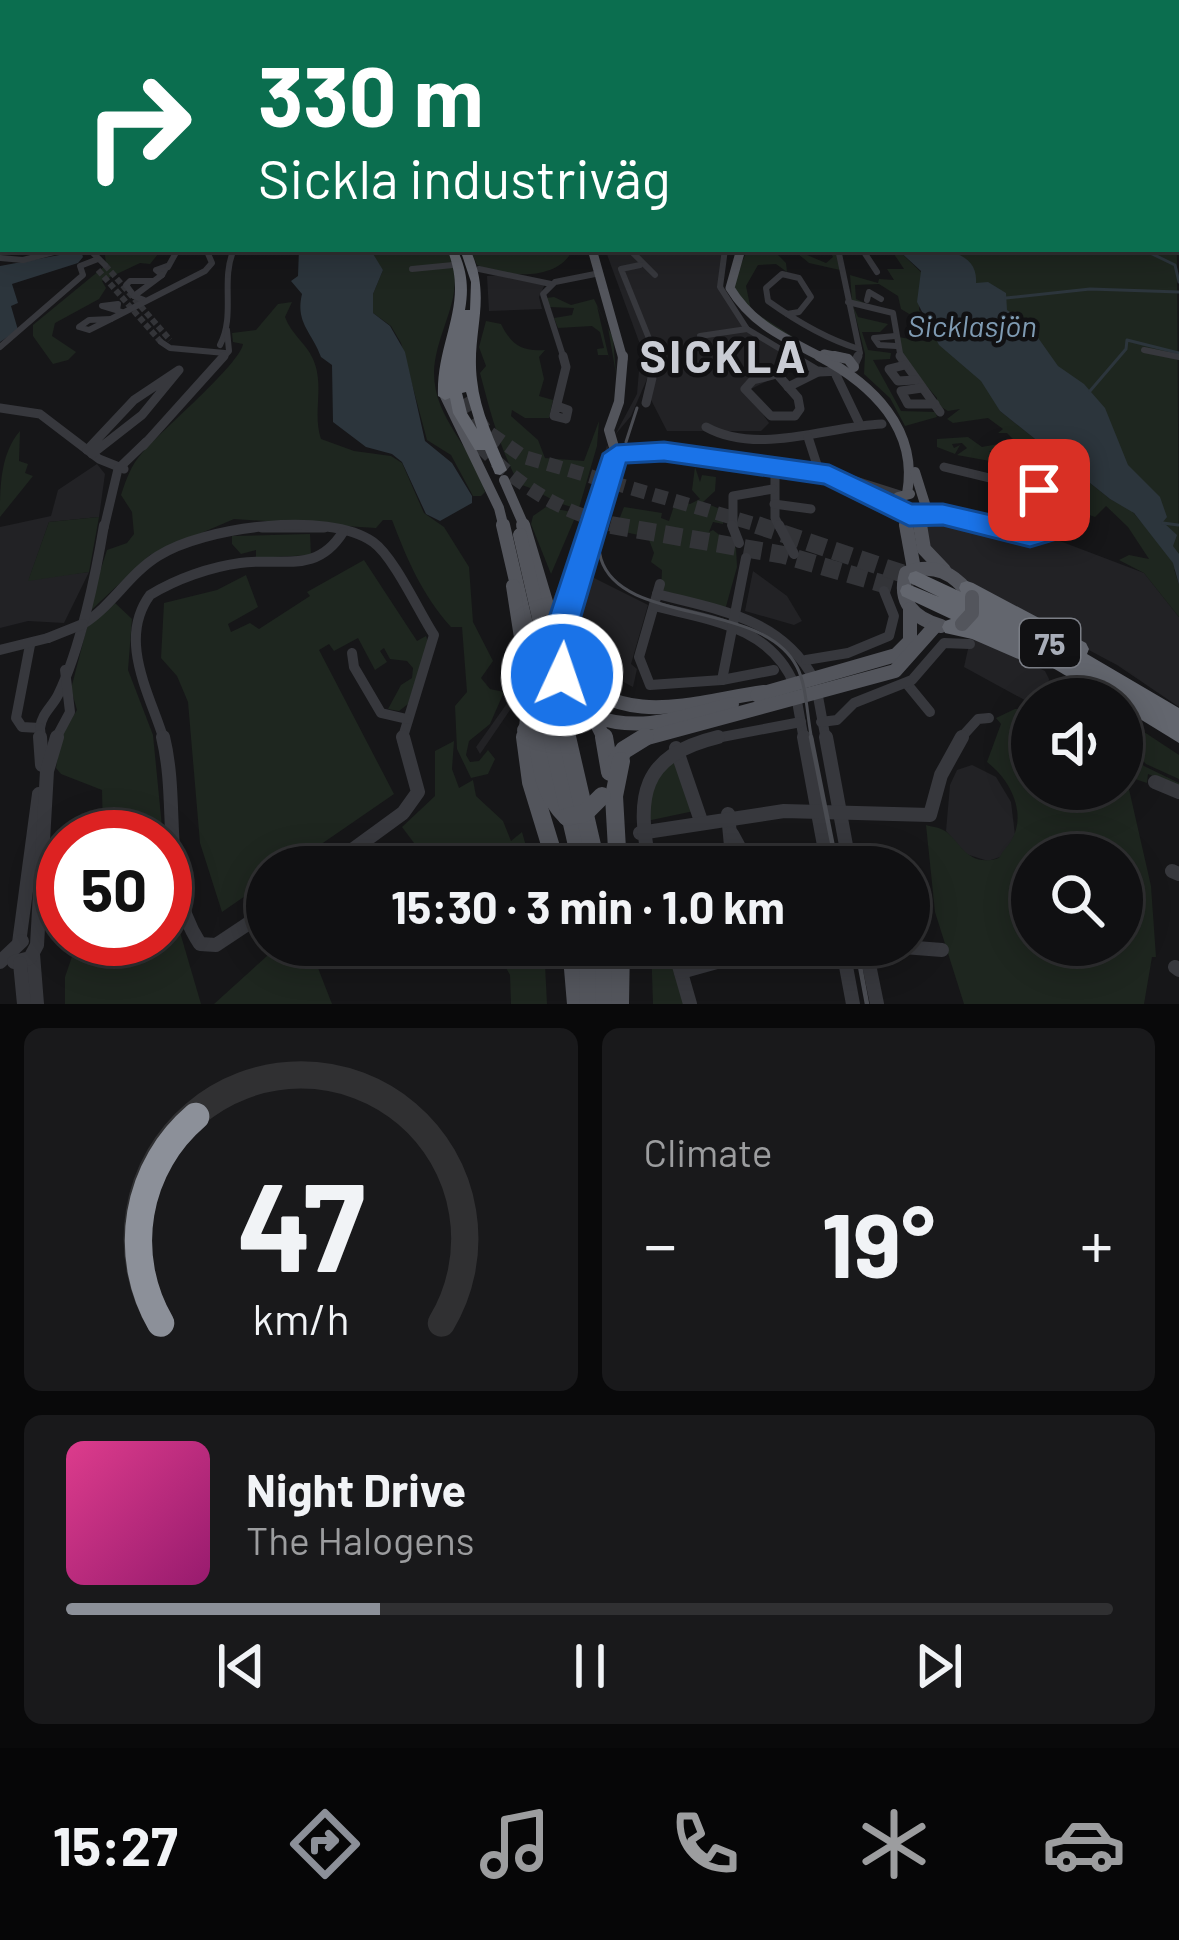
<!DOCTYPE html>
<meta charset="utf-8">
<style>
:root{--surface:#101012;--page:#19191b;--text:#f1f3f6;--muted:#9c9d9f;--line:#303032;--accent:#8c9099}
body{margin:0;font-family:Barlow,sans-serif;background:var(--page);color:var(--text);height:100vh;display:flex;flex-direction:column;font-size:45px;white-space:nowrap}
*{box-sizing:border-box;margin:0}
p{font-size:39px;color:var(--muted)}
.icon{flex:none;width:66px;height:66px;fill:none;stroke:currentColor;stroke-width:2;stroke-linecap:round;stroke-linejoin:round}
.map{position:relative;height:1004px;overflow:hidden}
.side{display:flex;flex-direction:column;gap:24px;padding:24px;background:#09090a;flex:1}
.side>*{flex:none}
.top-card{position:absolute;left:0px;top:0px;width:1179px;height:252px;box-shadow:0 6px 30px #0003,0 0 0 3px var(--line);background:#0b6e4f;color:#fff;overflow:hidden}
.buttons{position:absolute;left:1011px;top:678px;display:grid;gap:24px}
.buttons a{display:grid;place-items:center;width:132px;height:132px;border-radius:50%;background:var(--surface);box-shadow:0 6px 30px #0003,0 0 0 3px var(--line);font-size:60px}
.speed{position:absolute;left:36px;top:810px;display:flex;gap:24px;font-size:60px;font-weight:700;text-align:center}
.speed>*{display:grid;place-content:center;width:156px;height:156px;border-radius:50%;background:var(--surface);box-shadow:0 6px 30px #0003,0 0 0 3px var(--line);line-height:1}
.speed .limit{border:18px solid #d22;background:#fff;color:#111}
.pin{position:absolute;display:grid;place-items:center;width:102px;height:102px;color:#fff;margin:-51px;border-radius:24px;box-shadow:0 6px 18px #0006}
.me{position:absolute;width:132px;margin:-66px;rotate:3deg;stroke-linejoin:round;filter:drop-shadow(0 0 9px #0008)}
.turn{display:flex;align-items:center;gap:42px;height:252px;padding:0 60px;font-size:54px}
.turn .icon{width:156px;height:156px;stroke-width:2.5}
.turn b{display:block;font-size:84px;line-height:102px}
.big{font-size:90px;font-weight:700;line-height:1.1}
.side .widget{flex:1;display:flex;flex-direction:column;justify-content:center;gap:18px;min-width:0;padding:0 42px;border-radius:18px;background:var(--page)}
.side .dial{align-items:center;gap:0}
.dial svg{height:312px;overflow:visible;fill:none;stroke:var(--line);stroke-width:7;stroke-linecap:round;text-anchor:middle}
.dial text{fill:var(--text);stroke:none}
.song{display:flex;align-items:center;gap:36px}
.cover{width:144px;height:144px;border-radius:18px;background:linear-gradient(135deg,hsl(330 70% 55%),hsl(320 70% 35%))}
.played{height:12px;border-radius:6px;background:linear-gradient(90deg,var(--accent) 30%,var(--line) 30%)}
.keys{display:flex;justify-content:space-around;direction:ltr}
.heat{display:flex;justify-content:space-between;align-items:center;font-size:66px;direction:ltr}
.side .tiles{flex:1;display:grid;gap:24px;grid-template-columns:1fr 1fr}
.widget:last-child{grid-column:span 2}
.trip{position:absolute;left:246px;top:846px;width:684px;height:120px;border-radius:60px;background:var(--surface);box-shadow:0 6px 30px #0003,0 0 0 3px var(--line);font-weight:700;line-height:120px;text-align:center}
.tabs{display:flex;height:192px;justify-content:space-around;align-items:center;background:#060607;color:var(--muted)}
.tabs .icon{width:84px;height:84px}
.tabs .active{color:var(--accent)}
.tabs b{font-size:54px;color:var(--text)}
.map>svg:first-child{display:block}
.built{fill:#222225}
.green{fill:#1e261f;fill-rule:evenodd}
.water{fill:#2c353c}
.lines{fill:none;stroke-linecap:round;stroke-linejoin:round}
.stream{stroke:#2c353c;stroke-width:3}
.minor-tunnel{stroke:#333438;stroke-width:6;stroke-dasharray:6 3;stroke-linecap:butt}
.highway-tunnel-far1{stroke:#333438;stroke-width:14;stroke-dasharray:14 8;stroke-linecap:butt}
.highway-tunnel{stroke:#333438;stroke-width:18;stroke-dasharray:18 9;stroke-linecap:butt}
.minor-far3{stroke:#37383d;stroke-width:6}
.minor-far2{stroke:#37383d;stroke-width:9}
.minor-far1{stroke:#37383d;stroke-width:10}
.minor{stroke:#37383d;stroke-width:14}
.major-far3{stroke:#53555c;stroke-width:9}
.major-far2{stroke:#53555c;stroke-width:10}
.major-far1{stroke:#53555c;stroke-width:14}
.major{stroke:#53555c;stroke-width:18}
.highway{fill:#63666e;fill-rule:evenodd}
.tram-far1{stroke:#4a4c52;stroke-width:3}
.tram{stroke:#4a4c52;stroke-width:4.5}
.minor-bridge{stroke:#37383d;stroke-width:10}
.major-bridge-far1{stroke:#53555c;stroke-width:14}
.major-bridge{stroke:#53555c;stroke-width:18}
.route{fill:#1a73e8;stroke:#114b97;stroke-width:3}
.labels{text-anchor:middle;dominant-baseline:central;stroke-width:9;stroke-linejoin:round;paint-order:stroke}
.far-water-label{font-size:30px;font-style:italic;fill:#7f9bb3;stroke:#111113}
.shield{fill:#111113;stroke:#7b7e86;stroke-width:3}
.shield-label{font-size:30px;font-weight:bold;fill:#a8adb8}
.district-label{font-size:45px;font-weight:bold;letter-spacing:3px;fill:#c9ccd4;stroke:#111113}
</style>
<div class="map">
<svg width="1179" height="1004" viewBox="0 0 1179 1004">
<rect width="100%" height="100%" fill="#161618"/>
<g class="built">
<path d="M605,249H728L722,280L727,302L752,330L794,361L777,366L781,374L747,391L769,423L761,431H667L647,392V379L631,416L615,435L637,394L641,347Z"/>
<path d="M506,275L545,284L539,297L542,309L489,311L487,276Z"/>
<path d="M607,445L611,455L580,556L510,710L480,754L476,747L508,702L537,638L578,538Z"/>
<path d="M97,464L105,474L99,517L49,522L29,579L89,572L64,623L28,621L0,628V527L51,516L58,490Z"/>
<path d="M929,516L1044,535L1144,573L1179,617V707L1117,665L974,589L930,553L923,521Z"/>
<path d="M753,571L787,596L802,621L794,625L745,611Z"/>
<path d="M588,575L648,605L631,664L637,669L633,687L580,659L569,628Z"/>
<path d="M971,636L1045,671L1049,679L1047,699H1032V704L964,667Z"/>
<path d="M972,765L996,777L1011,802L1015,835L1012,853L988,861L966,854L946,831L950,785L957,770Z"/>
</g>
<g class="green">
<path d="M1176,116L1179,575L1174,569L1179,585V617L1144,573L1119,560L1129,555L1149,559L1128,527L1106,506L1095,517L1061,505L1077,503L1073,494L1035,486L1010,466L1021,465L1015,467L1024,476H1053L1039,465L1048,464V460L1029,461L1033,458L1026,450L989,451L1001,463L957,455L967,448L962,443L952,444L954,448L960,445L955,454L937,447V439L968,437L982,447L1015,441L1007,433H998L1003,429L988,418L953,423L947,419L960,409L948,411L936,404L937,398L901,356L898,337L930,342L921,321L901,309L898,296L879,284L855,285L856,299L865,303L852,301L850,275L878,283L879,279L894,280L887,269H904L894,254L868,252L897,249L922,273L919,310L1003,404L998,405L1000,411L1110,499L1131,510L1162,546L918,249H1176Z"/>
<path d="M118,249L158,254L150,264L140,263L102,281L106,288L99,299L55,323L52,336L76,352L68,360L53,364L33,336V325L106,265L105,255Z"/>
<path d="M367,249H446C471,292 435,328 434,373C434,420 475,449 485,492L481,496H473L451,455L427,440L401,343L391,326L373,313V294L383,270Z"/>
<path d="M470,249H572V251C556,282 506,277 477,265Z"/>
<path d="M748,249H806L807,255L826,263L833,257L829,249L837,252L840,270L809,263L797,253L774,251L786,263L787,272L776,264L758,265L746,286L751,310L795,338L759,320L734,294L735,277Z"/>
<path d="M554,297L571,305L594,299L613,338L616,374L608,328L597,306L611,367L608,355H598L597,349L604,348L600,332L592,326L558,328L554,318L572,315L574,308L549,307L546,298Z"/>
<path d="M292,302L285,317C291,334 306,343 313,359C325,386 312,412 321,439L354,451L391,456L402,463L424,513L444,527L469,567L473,622L493,661L481,678L490,689L504,692L490,724L469,741L466,755L470,762L479,761L488,750L495,759L488,774L471,778L457,749L455,706L467,692L462,627H451C422,595 407,559 392,520H383L376,528L234,519L150,555L86,615L107,550L127,543L134,534L132,512L121,495C126,480 131,465 142,453C161,431 240,364 243,344L233,342L232,333L256,330L278,304Z"/>
<path d="M853,306L858,317L888,324L880,332H862L868,350L891,353L890,359L873,360L901,411L935,412L937,417L905,426L890,398L864,374L865,354Z"/>
<path d="M486,321L501,324C511,344 521,352 545,350L539,357L544,379L539,396L553,400L549,418H525L512,410L511,416L538,440L545,458L584,461L599,421L597,446L579,508C553,505 543,491 519,484C499,447 490,411 480,373L486,366L479,347Z"/>
<path d="M20,431L19,461L28,464L25,473L33,476L0,517C0,488 0,454 20,431Z"/>
<path d="M695,467L700,482L702,475L716,477L715,491L703,502L725,511L723,524L713,522L709,532L713,530L736,548L737,567L725,610L661,590L662,570L651,562L654,553L648,537L615,530L624,507L662,513L661,518L669,521L676,500L690,504L700,499L692,490Z"/>
<path d="M546,507L577,513L551,574L531,524L533,516Z"/>
<path d="M99,517L89,572L28,581L49,522Z"/>
<path d="M310,534L311,555L256,558V550L241,554L232,544V536Z"/>
<path d="M364,560L417,641L426,636L428,642L408,704L399,711L388,709L401,685L412,678L413,668L407,661L390,659L384,648L380,651L387,662L375,670L358,638L334,651L329,644L319,650L394,794L288,867H267V881L222,912L200,843L188,702L177,676L161,658L164,603L217,590L246,575L258,607L228,624L231,632L250,623L259,629L310,596L307,592Z"/>
<path d="M115,603L132,619L128,670L153,735L163,837H103L102,790L61,774L56,768L61,737L77,710L71,689L87,627Z"/>
<path d="M1015,709H1032V789H1122V744L1144,766L1179,783V787L1148,774L1147,783L1126,776L1151,886L1156,957H1152L1144,1004H964L935,912L926,825C932,827 939,827 945,831C960,841 965,863 991,860C1003,858 998,857 1005,849C1028,825 1018,786 987,762L1001,724L996,718ZM1032,855H1122V945H1032Z"/>
<path d="M1127,728H1138L1179,755V779L1146,764L1125,741Z"/>
<path d="M454,741L452,769L459,788L473,780L476,796L503,821L511,841L522,832L532,867H432L402,827L435,796V751Z"/>
<path d="M673,754L694,811L642,822L645,802Z"/>
<path d="M165,881L201,1004H65V977L78,939H165Z"/>
<path d="M279,945H303L316,963L332,1004H214Z"/>
<path d="M493,945H544L547,1004H511L510,975Z"/>
<path d="M651,945H667L685,1004H653Z"/>
</g>
<g class="water">
<path d="M299,249H370L383,270L373,294V313L390,326L405,352L425,441L452,463L472,496V503L440,521L426,514L402,462L392,454L366,447L333,422L332,365L321,357C312,332 295,323 302,294L291,281L298,276Z"/>
<path d="M897,249C925,249 979,244 976,283L988,282L1006,293L1007,310L1029,325L1058,366L1084,384L1105,408L1128,465L1160,497L1167,517L1163,522L1177,535L1173,546L1179,554V585L1173,563L1134,513L1110,499L1000,411L981,381L939,345L917,302L921,271Z"/>
<path d="M81,251L83,257L78,263L12,284L18,303L11,306L18,330L0,342V266Z"/>
</g>
<g class="lines">
<g class="stream">
<path d="M1142,249L1175,265L1179,282"/>
<path d="M1006,298L1090,289L1179,292"/>
<path d="M1090,391L1126,349L1127,340L1179,353"/>
<path d="M1163,523L1178,525"/>
</g>
<g class="minor-tunnel">
<path d="M105,265L170,340"/>
<path d="M98,270L161,342"/>
</g>
<g class="highway-tunnel-far1">
<path d="M465,398L485,430L524,457L768,528"/>
<path d="M480,446C521,489 566,515 625,528"/>
</g>
<g class="highway-tunnel">
<path d="M611,525L784,555L908,591"/>
<path d="M757,525L916,578"/>
</g>
<g class="minor-far3">
<path d="M0,244L3,238"/>
<path d="M89,249L105,265"/>
<path d="M629,249L655,275"/>
<path d="M725,249L720,287L747,329L797,359"/>
<path d="M838,249L860,353L857,359"/>
<path d="M862,249L877,272"/>
<path d="M0,258L23,260L66,249"/>
<path d="M640,265L621,269L652,346"/>
<path d="M167,266L162,275L156,270Z"/>
<path d="M168,267L178,249"/>
<path d="M412,269L453,265"/>
<path d="M479,269L551,284"/>
<path d="M134,296L126,285L130,281H153"/>
<path d="M144,300L134,296L162,275"/>
<path d="M867,300L869,292L881,299"/>
<path d="M848,302L893,313L901,359"/>
<path d="M117,310L118,304L102,306L122,312"/>
<path d="M787,314L799,312L811,297L799,278L782,274L766,288L768,301C796,321 826,339 859,349"/>
<path d="M111,319L89,330L79,327L89,320Z"/>
<path d="M111,319L205,271L212,263L206,249"/>
<path d="M700,336L747,329"/>
<path d="M895,336L874,338L879,345L896,346"/>
<path d="M161,342L170,348L225,353"/>
<path d="M220,345C236,314 220,281 234,249"/>
<path d="M0,347L83,275L80,266L98,259"/>
<path d="M1144,350L1179,357"/>
<path d="M222,359L229,351L227,330"/>
<path d="M564,359L543,294L555,282L600,273"/>
</g>
<g class="minor-far2">
<path d="M792,356L819,372L842,371"/>
<path d="M900,356L940,412"/>
<path d="M854,365L858,356"/>
<path d="M905,365L889,369L898,381L915,380"/>
<path d="M777,374L798,398L800,409L795,416H771L745,389L753,380Z"/>
<path d="M836,375L860,425"/>
<path d="M788,387L820,371"/>
<path d="M922,388L901,391L908,404H935"/>
<path d="M646,403L652,378"/>
<path d="M557,406L568,410L566,419L554,416L566,367L563,356"/>
<path d="M0,408L40,414L99,459L124,469"/>
<path d="M706,427C758,456 829,426 882,424"/>
<path d="M808,437L819,471"/>
<path d="M143,446L224,356"/>
<path d="M616,449L770,461L821,470L900,495"/>
<path d="M87,450L134,400L179,370L142,415L92,454"/>
<path d="M775,463V518L780,528"/>
<path d="M944,467L1047,492L1050,528"/>
<path d="M774,504L811,509"/>
<path d="M924,512L988,528"/>
<path d="M104,528L118,469L146,442"/>
<path d="M262,528H324"/>
<path d="M733,528V496L773,489"/>
</g>
<g class="minor-far1">
<path d="M732,525L739,543"/>
<path d="M779,525L794,554"/>
<path d="M977,525L1024,534L1050,530V525"/>
<path d="M660,584L639,657L650,685L722,680L774,670"/>
<path d="M657,594C719,610 781,618 814,679"/>
<path d="M654,606C709,620 770,626 794,684"/>
<path d="M83,624C112,606 129,574 158,556C203,527 328,510 373,542C394,557 419,612 434,635L402,740"/>
<path d="M30,645L16,718L22,727L40,728"/>
<path d="M0,650L48,638"/>
<path d="M352,653L354,667L381,713L407,719"/>
<path d="M806,660L848,653L889,636L894,616L884,591"/>
<path d="M722,680L746,558"/>
<path d="M907,684L930,712"/>
<path d="M817,691L826,740"/>
<path d="M796,696L804,740"/>
<path d="M821,722L837,720L854,703L912,680L944,643L970,644"/>
<path d="M40,728C42,713 52,707 58,695C80,650 96,574 104,525"/>
<path d="M40,728L41,740"/>
<path d="M55,740L70,712L65,670"/>
<path d="M164,740C150,694 117,640 150,595C176,579 210,567 240,563C282,557 316,575 343,532"/>
<path d="M706,740L801,722"/>
<path d="M959,740L978,719L989,718"/>
</g>
<g class="minor">
<path d="M40,737L42,765"/>
<path d="M163,737C180,806 159,881 200,944L216,945L267,911"/>
<path d="M804,737L828,867"/>
<path d="M826,737L850,867"/>
<path d="M676,748L700,818"/>
<path d="M1155,782L1179,792"/>
<path d="M728,814L733,867"/>
<path d="M640,833L784,811L930,815L941,775L962,737"/>
<path d="M732,834L750,867"/>
<path d="M329,867L403,813L418,792L403,737"/>
<path d="M650,867C636,796 640,756 718,737"/>
<path d="M1172,871L1179,874"/>
<path d="M19,943L39,794"/>
<path d="M673,945L690,1004"/>
<path d="M842,945L853,1004"/>
<path d="M865,945L877,1004"/>
<path d="M878,945L942,950"/>
<path d="M33,954L37,1004"/>
<path d="M0,962L22,941"/>
<path d="M14,962L30,958L37,945L47,771L57,737"/>
<path d="M20,963L24,1004"/>
<path d="M1175,967L1179,970"/>
<path d="M681,972L742,955L840,945"/>
</g>
<g class="major-far3">
<path d="M592,249L623,359"/>
<path d="M741,249L730,288C753,326 787,339 825,359"/>
<path d="M824,354L848,359"/>
</g>
<g class="major-far2">
<path d="M819,356C872,384 919,429 907,494"/>
<path d="M834,356L848,359L854,367"/>
<path d="M445,396L499,508L504,528"/>
<path d="M915,472L926,507L920,528"/>
<path d="M504,480L525,528"/>
<path d="M910,494L898,497V507L909,515L922,514"/>
<path d="M902,512L907,528"/>
<path d="M593,528L616,454L609,430L619,402L623,356"/>
</g>
<g class="major-far1">
<path d="M503,525L553,740"/>
<path d="M523,525L555,632"/>
<path d="M906,525L914,569"/>
<path d="M920,525L924,549L944,570"/>
<path d="M520,535L567,740"/>
<path d="M513,586L537,740"/>
<path d="M564,621L594,525"/>
<path d="M941,626C913,618 898,602 906,573C934,562 954,573 971,596"/>
<path d="M567,669C623,730 692,702 764,692"/>
<path d="M757,695L896,655L910,641V609"/>
<path d="M593,716C642,734 683,716 732,704"/>
<path d="M594,718L605,740"/>
<path d="M525,740L529,693"/>
<path d="M640,740L895,671L936,625"/>
</g>
<g class="major">
<path d="M525,737L531,782L557,867"/>
<path d="M537,737C542,769 543,793 567,817"/>
<path d="M552,737L582,867"/>
<path d="M567,737L597,867"/>
<path d="M604,737L610,772"/>
<path d="M610,770L624,750L645,737"/>
<path d="M618,867L614,796L621,761"/>
<path d="M571,945L576,1004"/>
<path d="M588,945L589,1004"/>
<path d="M604,945L605,1004"/>
<path d="M620,1004L621,945"/>
</g>
<g class="highway">
<path d="M447,249H457C467,270 469,287 465,310H470L471,282L460,249H470C493,299 471,331 477,380C480,411 495,441 507,470L500,475L495,474L485,450H475L453,413L450,398L445,400L438,396C436,340 470,304 447,249ZM466,392L477,429L467,413L462,393Z"/>
<path d="M916,571L961,592L959,588L961,583L967,581L973,583L1086,643L1089,649L1087,654L1179,708V743L1122,708V699C1099,699 1063,672 1039,661L1032,665L972,639L945,633L942,627L945,621L951,619L902,596L900,591L902,586L908,584L939,597L910,583L908,578L910,573Z"/>
</g>
<g class="tram-far1">
<path d="M626,442L637,408"/>
<path d="M618,478C611,501 593,534 601,559C622,626 763,599 797,667C807,686 807,718 812,740"/>
</g>
<g class="tram">
<path d="M811,737L837,867"/>
<path d="M856,945L867,1004"/>
</g>
<path class="minor-bridge" d="M48,638L83,624"/>
<g class="major-bridge-far1">
<path d="M564,621L560,668L585,709"/>
<path d="M962,624L972,613V597"/>
<path d="M530,688L561,607"/>
<path d="M524,730L546,701L564,700L584,708"/>
</g>
<path class="major-bridge" d="M567,817L585,813L602,796"/>
</g>
<linearGradient id="sky" x2="0" y2="1"><stop stop-color="#0c0c0d"/><stop offset="0.45" stop-color="#363c48"/><stop offset="1" stop-color="#363c48" stop-opacity="0"/></linearGradient>
<rect width="1179" height="257" fill="url(#sky)"/>
<path class="route" d="M664,442L829,465L912,504H943L1030,524L1035,522L1034,499L1025,490L1039,480L1057,485C1064,498 1067,524 1060,538L1030,547L943,525L909,526L824,484L664,461L626,463L576,633L579,675L574,686L562,690L551,686L544,633L603,454L616,445Z"/>
<g class="labels">
<g class="far-water-label">
<text x="972" y="325">Sicklasjön</text>
</g>
<rect class="shield" x="1020" y="619" width="60" height="48" rx="9"/>
<g class="shield-label">
<text x="1050" y="643">75</text>
</g>
<g class="district-label">
<text x="724" y="355">SICKLA</text>
</g>
</g>
</svg>
<div class="buttons">
<a><svg class="icon" aria-label="sound" viewBox="0 0 24 24"><path d="M4 9h4l5-4v14l-5-4H4zM17 9q2 3 0 6"/></svg></a>
<a><svg class="icon" aria-label="search" viewBox="0 0 24 24"><circle cx="10" cy="10" r="6"/><path d="M15 15l6 6"/></svg></a>
</div>
<div class="speed"><div class="limit">50</div></div>
<div class="pin" style="left:1039px;top:490px;background:#d93025"><svg class="icon" aria-label="arrive" viewBox="0 0 24 24"><path d="M6 21V4h12l-3 4 3 4H6"/></svg></div>
<svg class="me" style="left:562px;top:675px" viewBox="-20 -20 40 40"><circle r="17" fill="#1a73e8" stroke="#fff" stroke-width="3"/><path d="M0-11L8 9 0 5-8 9z" fill="#fff"/></svg>
<div class="trip">15:30 · 3 min · 1.0 km</div>
<div class="top-card">
<div class="turn"><svg class="icon" aria-label="right" viewBox="0 0 24 24"><path d="M7 20v-9h11M14 6l5 5-5 5"/></svg><div><b>330 m</b>Sickla industriväg</div></div>
</div>
</div>
<section class="side">
<div class="tiles">
<div class="widget dial"><svg viewBox="0 0 100 80">
<path d="M14 69A42 42 0 1 1 86 69"/>
<path d="M14 69A42 42 0 0 1 23 16" stroke="#8c9099"/>
<text x="50" y="56" font-size="32" font-weight="700">47</text>
<text x="50" y="72" font-size="11">km/h</text>
</svg></div>
<div class="widget"><p>Climate</p>
<div class="heat"><a>−</a><b class="big">19°</b><a>+</a></div>
</div>
<div class="widget">
<div class="song"><i class="cover"></i><div><b>Night Drive</b><p>The Halogens</p></div></div>
<div class="played"></div>
<div class="keys"><svg class="icon" aria-label="previous" viewBox="0 0 24 24"><path d="M18 5L8 12l10 7zM5 5v14"/></svg><svg class="icon" aria-label="pause" viewBox="0 0 24 24"><path d="M8 5v14M16 5v14"/></svg><svg class="icon" aria-label="next" viewBox="0 0 24 24"><path d="M6 5l10 7-10 7zM19 5v14"/></svg></div>
</div>
</div>
</section>
<nav class="tabs">
<b>15:27</b>
<svg class="icon active" aria-label="directions" viewBox="0 0 24 24"><path d="M12 3l9 9-9 9-9-9zM9 14v-3h6M13 9l2 2-2 2"/></svg>
<svg class="icon" aria-label="music" viewBox="0 0 24 24"><path d="M9 18V5l10-2v13"/><circle cx="6" cy="18" r="3"/><circle cx="16" cy="16" r="3"/></svg>
<svg class="icon" aria-label="phone" viewBox="0 0 24 24"><path d="M5 4h4l2 5-3 2q2 4 5 5l2-3 5 2v4C11 20 4 13 5 4z"/></svg>
<svg class="icon" aria-label="climate" viewBox="0 0 24 24"><path d="M12 3v18M4 7l16 10M4 17L20 7"/></svg>
<svg class="icon" aria-label="car" viewBox="0 0 24 24"><path d="M5 17H2v-5l4-1 3-4h7l3 4 3 1v5h-3M9 17h6M6 11h13"/><circle cx="7" cy="17" r="2"/><circle cx="17" cy="17" r="2"/></svg>
</nav>
